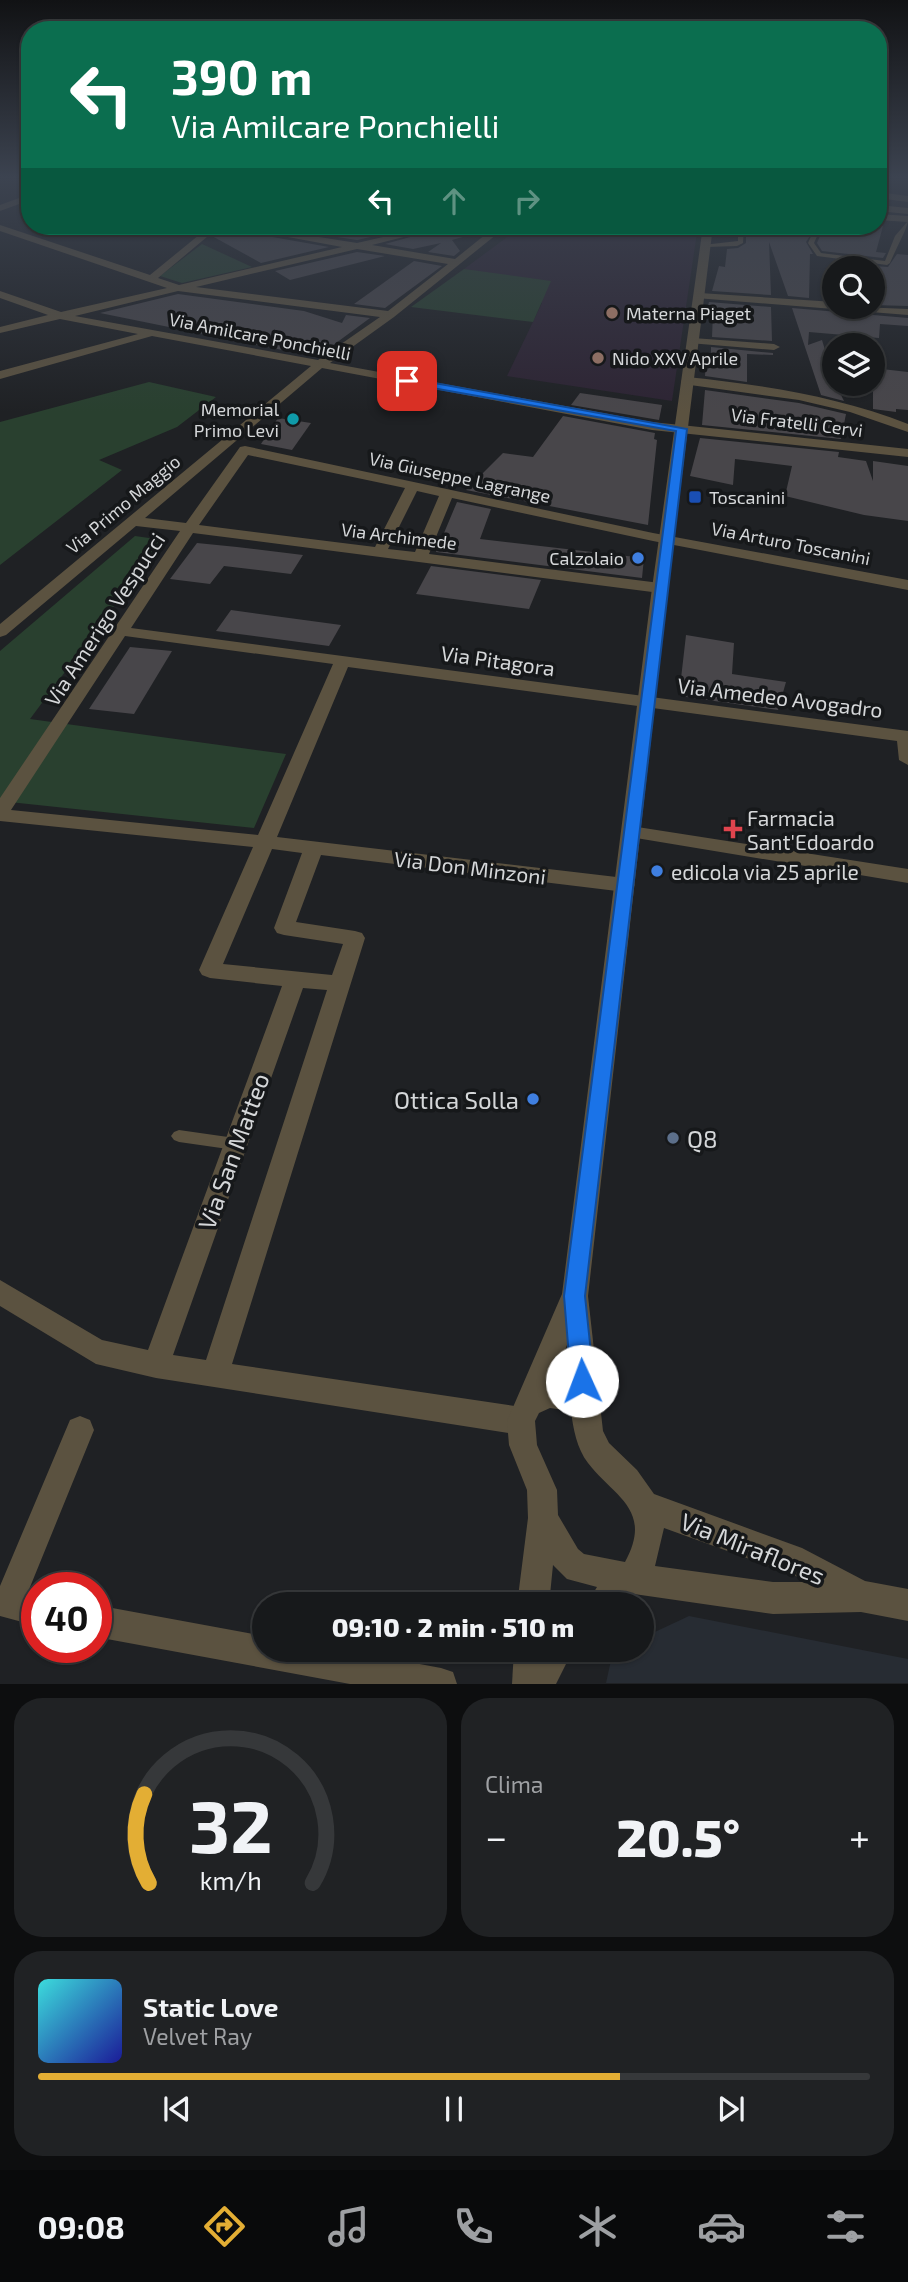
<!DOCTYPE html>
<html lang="it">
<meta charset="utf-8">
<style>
:root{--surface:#17191b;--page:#202224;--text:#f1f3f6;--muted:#9ea0a3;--line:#36383a;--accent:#e3ae34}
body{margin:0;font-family:"Exo 2",sans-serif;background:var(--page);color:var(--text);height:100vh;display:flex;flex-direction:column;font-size:26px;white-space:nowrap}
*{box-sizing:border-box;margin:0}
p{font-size:23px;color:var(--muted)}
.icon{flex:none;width:38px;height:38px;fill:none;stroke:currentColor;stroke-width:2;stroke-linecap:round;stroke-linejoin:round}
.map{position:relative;height:1684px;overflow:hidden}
.panel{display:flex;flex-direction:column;gap:14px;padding:14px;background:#0d0e0f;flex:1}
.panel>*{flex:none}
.hud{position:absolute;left:21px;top:21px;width:866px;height:214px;border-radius:28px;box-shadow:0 2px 5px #0004,0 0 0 2px var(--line);background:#0b6e4f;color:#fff;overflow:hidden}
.controls{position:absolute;left:822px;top:256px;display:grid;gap:14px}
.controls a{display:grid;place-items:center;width:63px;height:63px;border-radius:50%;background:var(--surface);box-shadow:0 2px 5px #0004,0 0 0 2px var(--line);font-size:35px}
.speed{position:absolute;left:21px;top:1572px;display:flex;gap:14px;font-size:35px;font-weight:700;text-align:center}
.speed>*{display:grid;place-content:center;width:91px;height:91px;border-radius:50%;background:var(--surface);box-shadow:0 2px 5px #0004,0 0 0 2px var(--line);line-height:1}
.speed .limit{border:10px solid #d22;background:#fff;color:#111}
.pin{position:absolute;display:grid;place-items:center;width:60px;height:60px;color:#fff;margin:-30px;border-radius:14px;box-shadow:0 4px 10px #0006}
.me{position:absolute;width:77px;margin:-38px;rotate:358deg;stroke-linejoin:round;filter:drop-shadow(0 0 5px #0008)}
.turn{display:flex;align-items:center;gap:24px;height:147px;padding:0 35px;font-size:32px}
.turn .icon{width:91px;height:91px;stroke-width:2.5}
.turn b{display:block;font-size:49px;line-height:60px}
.lanes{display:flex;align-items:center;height:66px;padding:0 35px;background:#0003;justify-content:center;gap:35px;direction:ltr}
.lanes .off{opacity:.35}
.big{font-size:52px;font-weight:800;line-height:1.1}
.panel .widget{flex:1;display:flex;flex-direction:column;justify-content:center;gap:10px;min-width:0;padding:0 24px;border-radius:28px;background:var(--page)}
.panel .dial{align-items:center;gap:0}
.dial svg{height:182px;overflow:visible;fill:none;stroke:var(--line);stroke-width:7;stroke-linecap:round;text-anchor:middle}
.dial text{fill:var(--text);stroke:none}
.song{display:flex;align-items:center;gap:21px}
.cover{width:84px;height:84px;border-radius:10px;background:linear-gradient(135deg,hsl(180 70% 55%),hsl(240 70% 35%))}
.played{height:7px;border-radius:4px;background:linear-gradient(90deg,var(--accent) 70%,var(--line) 70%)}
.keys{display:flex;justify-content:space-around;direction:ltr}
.heat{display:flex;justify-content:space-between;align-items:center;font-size:38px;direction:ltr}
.panel .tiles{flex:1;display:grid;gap:14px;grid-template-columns:1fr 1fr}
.widget:last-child{grid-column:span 2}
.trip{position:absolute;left:252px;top:1592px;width:402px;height:70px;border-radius:35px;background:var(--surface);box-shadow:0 2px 5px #0004,0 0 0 2px var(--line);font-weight:800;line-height:70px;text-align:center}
.dock{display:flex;height:112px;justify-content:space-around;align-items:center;background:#090a0b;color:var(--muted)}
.dock .icon{width:49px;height:49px}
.dock .selected{color:var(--accent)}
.dock b{font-size:32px;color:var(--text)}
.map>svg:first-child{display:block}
.built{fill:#272c33}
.education{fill:#2d2433}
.green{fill:#29402f}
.building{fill:#48464a}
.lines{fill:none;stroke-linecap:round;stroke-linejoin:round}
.service{fill:#5b5240;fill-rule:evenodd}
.minor{fill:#5b5240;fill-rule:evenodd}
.tertiary{fill:#5b5240;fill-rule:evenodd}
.route{fill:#1a73e8;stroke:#114b97;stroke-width:2}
.education-dot{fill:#8d6e63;stroke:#16181a;stroke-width:2.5}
.culture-dot{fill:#0f9aa8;stroke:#16181a;stroke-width:2.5}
.transit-dot{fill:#1a4fb4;stroke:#16181a;stroke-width:2.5}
.shop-dot{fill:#3f7fe0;stroke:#16181a;stroke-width:2.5}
.health-dot{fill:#e0444e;stroke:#16181a;stroke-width:2.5}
.service-dot{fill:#5c6f8a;stroke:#16181a;stroke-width:2.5}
.labels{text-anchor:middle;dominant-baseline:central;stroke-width:7;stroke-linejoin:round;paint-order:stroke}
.far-poi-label{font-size:18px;fill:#d5d7d9;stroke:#16181a;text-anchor:start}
.far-street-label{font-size:18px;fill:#d5d7d9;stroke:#16181a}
.street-label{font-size:21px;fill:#d5d7d9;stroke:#16181a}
.poi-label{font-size:21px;fill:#d5d7d9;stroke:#16181a;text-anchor:start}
.near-poi-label{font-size:24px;fill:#d5d7d9;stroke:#16181a;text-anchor:end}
.near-street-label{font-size:24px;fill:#d5d7d9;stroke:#16181a}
</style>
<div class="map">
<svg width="908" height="1684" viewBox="0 0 908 1684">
<rect width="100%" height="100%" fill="#1f2124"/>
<path class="built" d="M689,1616L908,1659V1683H606L613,1651L642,1650V1638Z"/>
<path class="education" d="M522,226H698L672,401L507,376L542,303L464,269Z"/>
<g class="green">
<path d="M202,244L252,267L182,283L160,276Z"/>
<path d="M464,269L551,281L533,322L411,307Z"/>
<path d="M149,382L216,397L177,427L99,460L122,470L0,565V422Z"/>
<path d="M135,536L163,540L30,719L286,754L254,828L0,801V651Z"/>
</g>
<g class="building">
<path d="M222,226L228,229L329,247L261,263L212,236Z"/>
<path d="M264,226H322L354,230L373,226H420L357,240Z"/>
<path d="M450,226H476L477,233L452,240L460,251L454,256L428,252L441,243L413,249L385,244Z"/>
<path d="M746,226H883L876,252L886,253L883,258L822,251L817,243L822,231L815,228L806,242L813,254H810L809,298L788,296L769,242L771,295L712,291L719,266L725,267L727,249L738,248L746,243Z"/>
<path d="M357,252L385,256L290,280L275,271Z"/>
<path d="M897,254L908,255V306L873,305V266L888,267Z"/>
<path d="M414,261L442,266L385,308L354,304Z"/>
<path d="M178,294L304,311L342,323L346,315L370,318L317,357L100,313Z"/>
<path d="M709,302L771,307L772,341L712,337L713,312H706Z"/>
<path d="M792,308L908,318V326L880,324L879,338L809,332L808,345L822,340L835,383L844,401L821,395Z"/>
<path d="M711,347L773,353V355L747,354V382L705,376L706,356H711Z"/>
<path d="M873,368L908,372V410L896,409V412L873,409Z"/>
<path d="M705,390L799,403L846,414L841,439L702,425Z"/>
<path d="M580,393L662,405L659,420L571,405Z"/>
<path d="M563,416L655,433L654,439L657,440L648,525L466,490L503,453L533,457Z"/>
<path d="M278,418L311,423L292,450L261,444Z"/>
<path d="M700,438L839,452L838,457L866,461L873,481V461L908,466V521L864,515L785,496L792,466L735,459L733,485L690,476Z"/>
<path d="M457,502L491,509L480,539L644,558L642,578L436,552Z"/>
<path d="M197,543L237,547L303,555L291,574L224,566L210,584L170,579Z"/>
<path d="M431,566L541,580L529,609L416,594Z"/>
<path d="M231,610L341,625L329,646L216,631Z"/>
<path d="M686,635L734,643L732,674L786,682L778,710L679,696Z"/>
<path d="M130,647L172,651L134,714L89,709Z"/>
</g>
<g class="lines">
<g class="service">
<path d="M908,221C907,229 894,253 890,263L887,265L817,256L808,243L813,232L816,230L819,232L814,243L821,253L885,261L895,236Z"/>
<path d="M738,226H744L743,243L737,246L706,247L703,245L738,241Z"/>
<path d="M179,1130L235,1138L240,1140L243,1144L240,1148L235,1150L179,1142L174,1140L171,1136L174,1132Z"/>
</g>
<g class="minor">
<path d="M878,192L908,196V202L878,198Z"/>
<path d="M30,194V200L0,211V205Z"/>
<path d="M878,214L908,216V222L878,220Z"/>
<path d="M0,225L150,275L210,226H220L158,278L179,285L342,247L228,226H249L357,243L431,226H447L372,245L455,259L496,226H507L394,317L330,363L652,422L908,449V457L652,430L322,368L145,518L186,523L240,447L245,446L653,533L908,580V590L653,541L452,498L429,554L660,583L668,588L660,593L193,533L131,628L908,731V765L899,760L897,741L348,667L277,837L625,878L635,885L625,892L321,855L296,922L355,931L362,933L365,938L232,1364L521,1407L531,1411L535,1421L531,1431L521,1435L156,1378L96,1364L0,1306V1280L102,1340L148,1350L282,986L210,978L202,975L199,970L253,847L0,821V798L180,531L136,526L6,635L0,637V624L311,366L152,336L0,379V371L138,334L60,319L0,333V327L48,315L0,298V291L61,312L167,288L0,231ZM357,249L448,264L388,311L196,287ZM178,291L380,317L318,360L75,316ZM248,455L405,488L375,547L199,525ZM417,491L439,496L415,552L388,549ZM125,636L333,664L258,835L11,810ZM272,849L302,853L274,928L277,933L284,935L343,944L332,975L223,964ZM303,988L327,990L206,1360L173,1355Z"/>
<path d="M700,293L835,302V306L908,309V315L696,298V294Z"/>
<path d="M693,338L774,344L780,347L774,350L689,343V339Z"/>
<path d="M687,377C763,385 837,396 908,424V432L850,412L799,400L683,384L681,381Z"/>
<path d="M631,826L908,869V883L624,836L621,832Z"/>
<path d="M80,1416L90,1420L94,1430L28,1592L37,1594V1626L0,1616V1586L70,1420Z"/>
<path d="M96,1605L264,1636V1650H345L441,1668L453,1672L457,1684H350L96,1637Z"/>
</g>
<g class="tertiary">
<path d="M878,205L908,208V214L878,211Z"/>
<path d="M703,226H713L668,588L588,1296L603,1431L609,1443L637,1470L654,1494L802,1548L865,1581L908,1589V1621L861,1612L773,1614L634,1594L624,1605H586L597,1587L567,1579L553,1565L549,1605H517L528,1518L527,1490L509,1445L507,1421L562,1294L652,588ZM567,1345L569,1384L552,1381ZM550,1408L571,1411C573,1428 577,1449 588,1463C613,1496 654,1509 625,1562L584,1554L578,1549L558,1515L557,1490L537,1445L535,1421L539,1413ZM664,1528L794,1575L805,1582H773L655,1566Z"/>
<path d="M514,1650H573L556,1684H512Z"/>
</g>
</g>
<linearGradient id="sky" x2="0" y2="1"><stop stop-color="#111214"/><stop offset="0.43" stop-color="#3c4350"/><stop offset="1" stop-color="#3c4350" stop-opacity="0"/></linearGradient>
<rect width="908" height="412" fill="url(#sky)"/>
<path class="route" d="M407,378L687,429L585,1296L594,1381L590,1389L582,1392L574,1389L571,1381L564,1296L676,431L404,383Z"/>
<g class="education-dot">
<circle cx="612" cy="313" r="7"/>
<circle cx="598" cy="358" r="7"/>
</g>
<circle class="culture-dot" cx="293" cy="419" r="7"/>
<rect class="transit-dot" x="688" y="490" width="14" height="14" rx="3.5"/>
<g class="shop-dot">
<circle cx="638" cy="558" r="7"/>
<circle cx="657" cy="871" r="7"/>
<circle cx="533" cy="1099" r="7"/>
</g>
<path class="health-dot" d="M729.5 818.5h7v7h7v7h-7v7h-7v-7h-7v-7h7z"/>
<circle class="service-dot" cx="673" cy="1138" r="7"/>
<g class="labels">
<g class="far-poi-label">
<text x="626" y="313">Materna Piaget</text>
<text x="612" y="358">Nido XXV Aprile</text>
<text x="279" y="409" text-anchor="end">Memorial<tspan x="279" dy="21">Primo Levi</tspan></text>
<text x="709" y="497">Toscanini</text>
<text x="624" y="558" text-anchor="end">Calzolaio</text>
</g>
<g class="far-street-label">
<text transform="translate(260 336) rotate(11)">Via Amilcare Ponchielli</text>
<text transform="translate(797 422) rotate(7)">Via Fratelli Cervi</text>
<text transform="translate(460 477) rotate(12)">Via Giuseppe Lagrange</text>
<text transform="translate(123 504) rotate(-40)">Via Primo Maggio</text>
<text transform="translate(399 536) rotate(7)">Via Archimede</text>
<text transform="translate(791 543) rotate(11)">Via Arturo Toscanini</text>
</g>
<g class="street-label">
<text transform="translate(104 619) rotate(-57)">Via Amerigo Vespucci</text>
<text transform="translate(498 660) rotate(8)">Via Pitagora</text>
<text transform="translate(780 697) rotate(7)">Via Amedeo Avogadro</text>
<text transform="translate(470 867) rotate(7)">Via Don Minzoni</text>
</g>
<g class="poi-label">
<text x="747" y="817">Farmacia<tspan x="747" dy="24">Sant'Edoardo</tspan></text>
<text x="671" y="871">edicola via 25 aprile</text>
</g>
<g class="near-poi-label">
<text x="519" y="1099">Ottica Solla</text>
<text x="687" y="1138" text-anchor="start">Q8</text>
</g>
<g class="near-street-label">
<text transform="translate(233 1151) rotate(-70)">Via San Matteo</text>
<text transform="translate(753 1548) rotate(22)">Via Miraflores</text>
</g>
</g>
</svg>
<div class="controls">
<a><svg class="icon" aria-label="search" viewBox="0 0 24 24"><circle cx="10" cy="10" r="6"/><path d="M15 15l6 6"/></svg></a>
<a><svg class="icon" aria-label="layers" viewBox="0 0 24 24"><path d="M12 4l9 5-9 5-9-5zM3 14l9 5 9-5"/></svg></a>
</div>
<div class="speed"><div class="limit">40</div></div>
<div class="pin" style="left:407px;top:381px;background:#d93025"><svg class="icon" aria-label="arrive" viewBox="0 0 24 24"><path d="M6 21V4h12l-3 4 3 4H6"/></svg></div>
<svg class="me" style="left:582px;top:1381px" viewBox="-20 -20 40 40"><circle r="19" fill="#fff"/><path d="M0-13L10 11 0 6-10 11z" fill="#1a73e8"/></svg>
<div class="trip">09:10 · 2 min · 510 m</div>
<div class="hud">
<div class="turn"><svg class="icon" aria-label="left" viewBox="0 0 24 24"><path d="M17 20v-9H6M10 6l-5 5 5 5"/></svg><div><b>390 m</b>Via Amilcare Ponchielli</div></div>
<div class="lanes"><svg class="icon" aria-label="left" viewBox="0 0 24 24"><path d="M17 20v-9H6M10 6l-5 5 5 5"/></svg><svg class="icon off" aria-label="ahead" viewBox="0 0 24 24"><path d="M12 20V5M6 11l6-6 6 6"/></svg><svg class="icon off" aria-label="right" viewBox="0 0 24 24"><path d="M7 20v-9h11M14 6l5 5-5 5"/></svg></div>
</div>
</div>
<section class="panel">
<div class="tiles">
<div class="widget dial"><svg viewBox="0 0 100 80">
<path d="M14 69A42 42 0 1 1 86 69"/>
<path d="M14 69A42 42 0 0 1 12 30" stroke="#e3ae34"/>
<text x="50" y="56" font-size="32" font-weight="700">32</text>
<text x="50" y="72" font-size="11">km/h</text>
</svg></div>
<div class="widget"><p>Clima</p>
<div class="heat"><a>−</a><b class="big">20.5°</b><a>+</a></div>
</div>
<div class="widget">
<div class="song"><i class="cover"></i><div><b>Static Love</b><p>Velvet Ray</p></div></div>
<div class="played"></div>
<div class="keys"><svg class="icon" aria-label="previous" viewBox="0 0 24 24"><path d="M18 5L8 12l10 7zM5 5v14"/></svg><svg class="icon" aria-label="pause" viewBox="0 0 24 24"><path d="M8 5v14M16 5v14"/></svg><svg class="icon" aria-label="next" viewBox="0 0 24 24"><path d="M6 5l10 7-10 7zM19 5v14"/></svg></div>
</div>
</div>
</section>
<nav class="dock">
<b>09:08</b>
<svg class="icon selected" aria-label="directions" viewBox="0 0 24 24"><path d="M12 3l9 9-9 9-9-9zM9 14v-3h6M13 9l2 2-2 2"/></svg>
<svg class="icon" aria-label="music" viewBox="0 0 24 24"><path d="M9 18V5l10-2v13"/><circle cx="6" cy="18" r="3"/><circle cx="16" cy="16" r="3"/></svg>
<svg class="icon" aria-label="phone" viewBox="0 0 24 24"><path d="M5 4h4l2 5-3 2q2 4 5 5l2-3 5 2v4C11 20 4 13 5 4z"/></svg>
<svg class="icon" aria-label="climate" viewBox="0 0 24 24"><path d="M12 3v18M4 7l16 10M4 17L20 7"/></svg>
<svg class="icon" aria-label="car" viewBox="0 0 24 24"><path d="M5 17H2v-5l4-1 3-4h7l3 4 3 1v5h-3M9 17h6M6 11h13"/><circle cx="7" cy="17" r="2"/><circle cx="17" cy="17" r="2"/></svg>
<svg class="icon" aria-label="filters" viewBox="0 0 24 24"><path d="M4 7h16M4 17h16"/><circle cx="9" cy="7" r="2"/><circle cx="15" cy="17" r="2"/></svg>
</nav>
